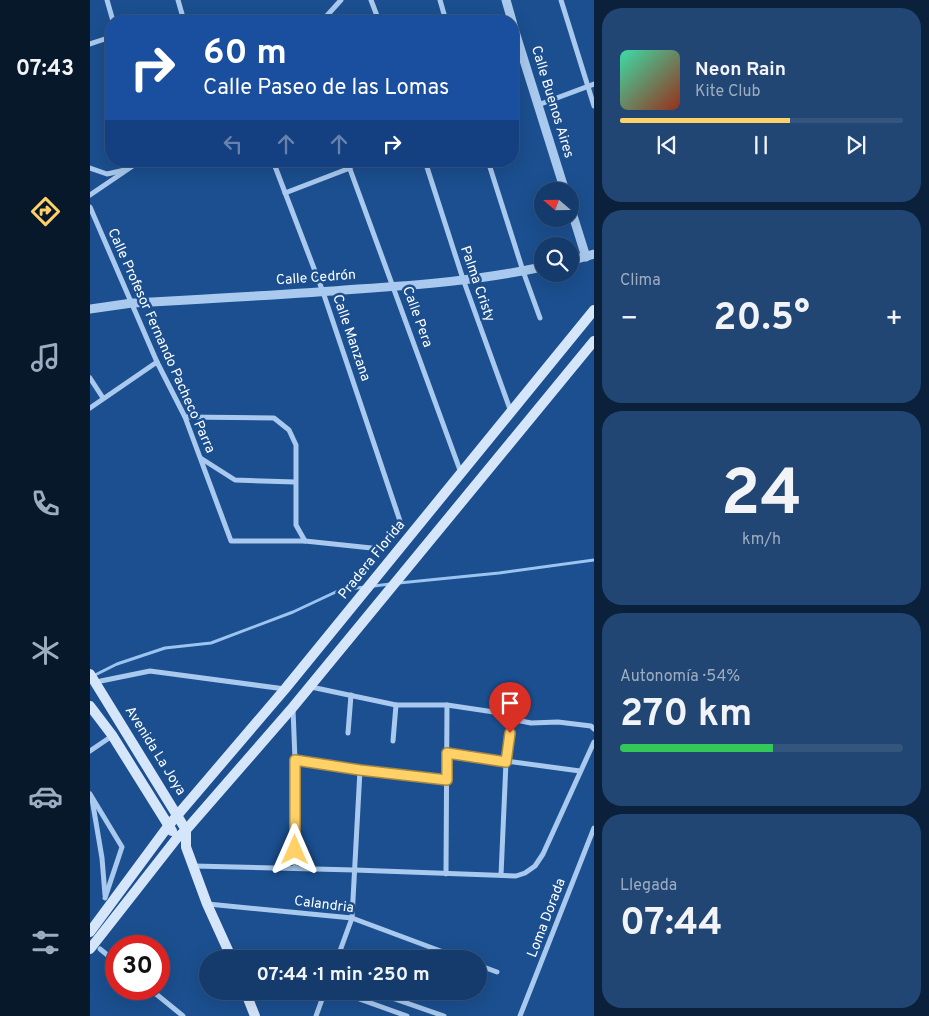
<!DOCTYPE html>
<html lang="es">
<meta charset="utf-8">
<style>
:root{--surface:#143b6b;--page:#214673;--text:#f1f3f6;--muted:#9dadc1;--line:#33557e;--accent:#ffd166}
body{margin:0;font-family:Overpass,sans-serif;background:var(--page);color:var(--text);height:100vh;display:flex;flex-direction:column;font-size:19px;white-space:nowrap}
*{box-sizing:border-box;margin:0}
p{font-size:16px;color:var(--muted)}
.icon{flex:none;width:28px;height:28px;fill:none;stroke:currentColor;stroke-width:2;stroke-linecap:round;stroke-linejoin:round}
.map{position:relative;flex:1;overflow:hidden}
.details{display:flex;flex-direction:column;gap:8px;padding:8px;background:#0b203b;width:335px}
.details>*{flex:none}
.banner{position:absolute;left:15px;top:15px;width:414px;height:152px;border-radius:20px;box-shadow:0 5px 20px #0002,0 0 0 1px var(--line);background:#1a4fa0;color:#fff;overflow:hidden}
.needle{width:32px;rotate:290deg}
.fabs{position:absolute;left:444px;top:182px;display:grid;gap:10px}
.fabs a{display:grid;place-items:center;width:45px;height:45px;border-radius:50%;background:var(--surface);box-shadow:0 5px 20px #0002,0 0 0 1px var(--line);font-size:25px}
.speed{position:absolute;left:15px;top:935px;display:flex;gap:10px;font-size:25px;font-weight:700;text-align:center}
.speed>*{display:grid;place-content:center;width:65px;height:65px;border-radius:50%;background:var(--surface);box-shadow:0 5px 20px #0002,0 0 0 1px var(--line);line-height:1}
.speed .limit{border:8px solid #d22;background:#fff;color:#111}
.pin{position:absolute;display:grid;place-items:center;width:42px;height:42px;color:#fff;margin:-51px -21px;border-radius:50% 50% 50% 0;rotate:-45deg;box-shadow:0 0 5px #0007}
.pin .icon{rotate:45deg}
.me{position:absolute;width:55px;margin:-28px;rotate:0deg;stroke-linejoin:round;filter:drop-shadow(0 0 4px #0008)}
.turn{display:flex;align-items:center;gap:18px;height:105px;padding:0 15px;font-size:22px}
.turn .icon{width:65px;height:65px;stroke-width:2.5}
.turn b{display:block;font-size:35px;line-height:42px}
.lanes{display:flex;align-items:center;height:48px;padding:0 15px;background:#0003;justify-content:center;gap:25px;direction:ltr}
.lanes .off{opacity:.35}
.big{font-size:38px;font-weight:700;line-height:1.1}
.details .tile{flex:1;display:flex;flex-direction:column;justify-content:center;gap:8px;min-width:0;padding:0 18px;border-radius:20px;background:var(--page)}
.details .dial{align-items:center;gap:0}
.dial b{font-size:65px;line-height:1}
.song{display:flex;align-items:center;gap:15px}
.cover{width:60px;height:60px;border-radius:8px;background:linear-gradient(135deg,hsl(160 70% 55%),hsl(10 70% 35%))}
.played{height:5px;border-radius:2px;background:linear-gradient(90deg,var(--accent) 60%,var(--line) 60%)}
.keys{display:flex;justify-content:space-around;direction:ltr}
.heat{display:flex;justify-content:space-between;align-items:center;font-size:28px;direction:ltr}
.charge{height:8px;border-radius:4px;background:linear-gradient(90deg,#34c759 54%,var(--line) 0)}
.trip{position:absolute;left:109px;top:950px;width:288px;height:50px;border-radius:25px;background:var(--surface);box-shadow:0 5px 20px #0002,0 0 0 1px var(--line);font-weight:700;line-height:50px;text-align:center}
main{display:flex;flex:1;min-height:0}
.menu{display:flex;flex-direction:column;width:90px;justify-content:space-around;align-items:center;background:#08182b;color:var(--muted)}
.menu .icon{width:35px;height:35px}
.menu .on{color:var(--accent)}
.menu b{font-size:22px;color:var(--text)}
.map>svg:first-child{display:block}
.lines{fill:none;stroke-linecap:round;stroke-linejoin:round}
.stream{stroke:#9cc4f0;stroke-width:3}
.minor{stroke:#a9c9ee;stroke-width:5}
.tertiary{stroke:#a9c9ee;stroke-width:9}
.secondary{stroke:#d6e6fa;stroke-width:10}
.route-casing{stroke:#a68842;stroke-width:12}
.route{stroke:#ffd166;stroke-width:9}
.labels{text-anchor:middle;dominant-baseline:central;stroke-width:5;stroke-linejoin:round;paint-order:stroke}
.street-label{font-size:14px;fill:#fff;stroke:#1b4f8f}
</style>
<main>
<nav class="menu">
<b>07:43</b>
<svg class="icon on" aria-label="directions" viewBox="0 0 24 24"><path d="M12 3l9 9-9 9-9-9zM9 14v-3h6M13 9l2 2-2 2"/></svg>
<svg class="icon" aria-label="music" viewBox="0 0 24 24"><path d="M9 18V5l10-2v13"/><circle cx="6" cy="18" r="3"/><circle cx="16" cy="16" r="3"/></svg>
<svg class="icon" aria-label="phone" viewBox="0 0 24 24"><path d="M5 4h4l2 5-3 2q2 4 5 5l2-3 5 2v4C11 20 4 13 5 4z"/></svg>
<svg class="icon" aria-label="climate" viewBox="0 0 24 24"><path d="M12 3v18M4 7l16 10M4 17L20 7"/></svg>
<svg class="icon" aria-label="car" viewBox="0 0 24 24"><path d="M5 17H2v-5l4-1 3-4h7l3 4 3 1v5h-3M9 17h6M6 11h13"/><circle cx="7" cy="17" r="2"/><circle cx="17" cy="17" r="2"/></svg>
<svg class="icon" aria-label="filters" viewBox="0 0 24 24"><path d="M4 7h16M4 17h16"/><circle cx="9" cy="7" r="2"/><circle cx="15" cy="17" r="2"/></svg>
</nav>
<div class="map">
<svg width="504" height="1016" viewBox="0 0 504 1016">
<rect width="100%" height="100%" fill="#1b4f8f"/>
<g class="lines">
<g class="stream">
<path d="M309,583L409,573L504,560"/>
<path d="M284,586L300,584"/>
<path d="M3,676L27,664L75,648L121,643L203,612L250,590L275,587"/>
</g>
<g class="minor">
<path d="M17,0L23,21"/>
<path d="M88,0L94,21"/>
<path d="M281,0L289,21"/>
<path d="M350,0L356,21"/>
<path d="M471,0L504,106"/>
<path d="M232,21L251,0"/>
<path d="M0,44L21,37"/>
<path d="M448,105L504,84"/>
<path d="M257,161L371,473"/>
<path d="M335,161L373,279L421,412"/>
<path d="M398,161L433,271L450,318"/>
<path d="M0,168L17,174L35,170"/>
<path d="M195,193L260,168"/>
<path d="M0,195L50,161"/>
<path d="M0,207L67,362L95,417L141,541H215L291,549L311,524L233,292L183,161"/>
<path d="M0,378L13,398"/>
<path d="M0,408L67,362"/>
<path d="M95,417L184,418L199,430L206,445V525L215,541"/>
<path d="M112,459L145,480L205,482"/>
<path d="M6,682L60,671L195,689"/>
<path d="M221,687L306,705H357L404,712L421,719L441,723L468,722L501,726L504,729"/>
<path d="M203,709L205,760V868"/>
<path d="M258,733L261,695"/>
<path d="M303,741L306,705"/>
<path d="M0,751L22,736"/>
<path d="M357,753L490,771"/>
<path d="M205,760L270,770L357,780"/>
<path d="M0,794L32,847L15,898"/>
<path d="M2,799L12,858L15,895"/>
<path d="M104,866L265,870L426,876L435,873L445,866L453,854L504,742"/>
<path d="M356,874L357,705"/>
<path d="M411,875L416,762L421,719"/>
<path d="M118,904L262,918L372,959"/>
<path d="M10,949L26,962"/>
<path d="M142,956L153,959"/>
<path d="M247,959L262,918L270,770"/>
<path d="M388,965L407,972"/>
<path d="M60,989L93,1016"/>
<path d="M247,991L317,1016"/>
<path d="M282,991L354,1016"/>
<path d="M226,1016L235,991"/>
<path d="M430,1016L504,828"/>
</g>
<g class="tertiary">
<path d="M416,0L422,21"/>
<path d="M422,22L475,191"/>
<path d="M480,206L496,257"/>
<path d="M480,261L504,254"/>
<path d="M0,309L42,303C117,299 193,295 268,289C330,285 392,280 452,267"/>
</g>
<g class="secondary">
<path d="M0,674L96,830V847L117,904L142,959"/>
<path d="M0,706L22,735L82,831"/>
<path d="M0,932L79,825L195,689L504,310"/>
<path d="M0,949L87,838L96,830L203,707L504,341"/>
<path d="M155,991L165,1016"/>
</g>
</g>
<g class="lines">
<g class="route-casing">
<path id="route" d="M205,850V760L270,770L357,780V753L416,762L420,733"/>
</g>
<use href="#route" class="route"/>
</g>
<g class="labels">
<g class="street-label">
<text transform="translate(462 102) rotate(73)">Calle Buenos Aires</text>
<text transform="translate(226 278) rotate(-4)">Calle Cedrón</text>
<text transform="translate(387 284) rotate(71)">Palma Cristy</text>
<text transform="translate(327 317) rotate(70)">Calle Pera</text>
<text transform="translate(261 338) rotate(71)">Calle Manzana</text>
<text transform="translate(71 341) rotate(66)">Calle Profesor Fernando Pacheco Parra</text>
<text transform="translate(282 560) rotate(-51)">Pradera Florida</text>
<text transform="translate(65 751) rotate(58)">Avenida La Joya</text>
<text transform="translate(234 905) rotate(7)">Calandria</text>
<text transform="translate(457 918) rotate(-69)">Loma Dorada</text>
</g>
</g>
</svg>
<div class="fabs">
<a><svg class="needle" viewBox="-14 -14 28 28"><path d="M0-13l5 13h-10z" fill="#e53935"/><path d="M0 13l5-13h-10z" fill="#9dadc1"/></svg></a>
<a><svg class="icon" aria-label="search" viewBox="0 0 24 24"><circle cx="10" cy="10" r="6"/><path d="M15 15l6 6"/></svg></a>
</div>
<div class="speed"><div class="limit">30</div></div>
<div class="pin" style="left:420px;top:733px;background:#d93025"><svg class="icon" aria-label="arrive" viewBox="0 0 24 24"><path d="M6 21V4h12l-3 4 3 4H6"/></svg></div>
<svg class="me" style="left:205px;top:850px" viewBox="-20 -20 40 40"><path d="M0-17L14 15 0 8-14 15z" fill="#ffd166" stroke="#fff" stroke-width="4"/></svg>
<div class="trip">07:44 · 1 min · 250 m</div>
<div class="banner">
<div class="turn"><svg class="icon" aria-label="right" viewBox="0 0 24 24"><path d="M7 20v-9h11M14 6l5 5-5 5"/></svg><div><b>60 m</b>Calle Paseo de las Lomas</div></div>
<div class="lanes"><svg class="icon off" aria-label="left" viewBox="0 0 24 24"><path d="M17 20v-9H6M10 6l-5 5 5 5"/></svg><svg class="icon off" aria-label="ahead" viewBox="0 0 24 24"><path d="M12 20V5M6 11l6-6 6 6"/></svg><svg class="icon off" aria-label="ahead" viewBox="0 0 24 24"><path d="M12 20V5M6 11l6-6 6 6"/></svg><svg class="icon" aria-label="right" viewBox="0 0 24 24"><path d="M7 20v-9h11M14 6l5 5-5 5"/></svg></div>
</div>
</div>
<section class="details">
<div class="tile">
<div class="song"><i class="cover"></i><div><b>Neon Rain</b><p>Kite Club</p></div></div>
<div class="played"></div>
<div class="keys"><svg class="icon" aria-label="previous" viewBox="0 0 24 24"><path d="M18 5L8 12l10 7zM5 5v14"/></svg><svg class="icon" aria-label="pause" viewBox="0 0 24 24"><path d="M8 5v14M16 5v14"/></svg><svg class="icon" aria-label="next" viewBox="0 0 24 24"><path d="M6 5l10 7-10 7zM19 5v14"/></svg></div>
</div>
<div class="tile"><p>Clima</p>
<div class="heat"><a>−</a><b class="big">20.5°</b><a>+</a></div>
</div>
<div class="tile dial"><b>24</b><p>km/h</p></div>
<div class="tile"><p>Autonomía · 54%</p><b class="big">270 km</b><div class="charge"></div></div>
<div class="tile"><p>Llegada</p><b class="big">07:44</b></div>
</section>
</main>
